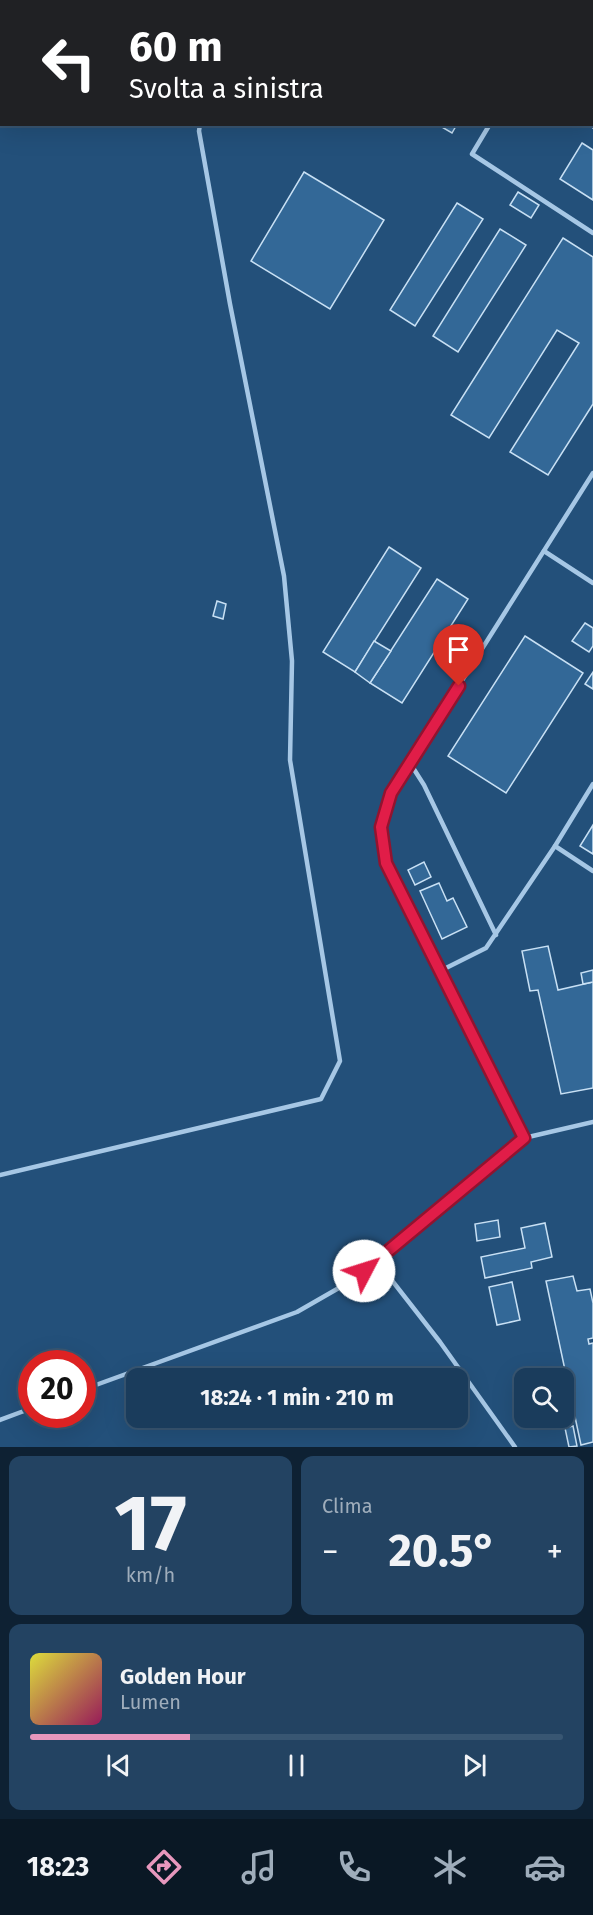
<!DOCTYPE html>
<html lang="it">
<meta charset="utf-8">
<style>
:root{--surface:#1a3c5c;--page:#234362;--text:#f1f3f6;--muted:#9fadbb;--line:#385672;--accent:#e797bd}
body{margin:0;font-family:"Fira Sans",sans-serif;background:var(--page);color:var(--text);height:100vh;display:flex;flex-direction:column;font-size:22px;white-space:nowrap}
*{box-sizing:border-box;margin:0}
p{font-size:20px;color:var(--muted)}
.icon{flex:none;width:33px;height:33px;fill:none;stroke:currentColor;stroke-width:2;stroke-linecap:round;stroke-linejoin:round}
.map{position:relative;height:1447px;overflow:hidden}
.panel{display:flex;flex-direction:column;gap:9px;padding:9px;background:#0e2133;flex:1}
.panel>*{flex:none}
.top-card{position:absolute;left:0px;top:0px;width:594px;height:126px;box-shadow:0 6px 24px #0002,0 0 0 2px var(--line);background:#202124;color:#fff;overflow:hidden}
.tools{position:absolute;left:514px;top:1368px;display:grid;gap:12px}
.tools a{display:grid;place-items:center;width:60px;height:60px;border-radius:12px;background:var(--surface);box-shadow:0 6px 24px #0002,0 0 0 2px var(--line);font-size:30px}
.speed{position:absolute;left:18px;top:1350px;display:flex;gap:12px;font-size:30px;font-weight:700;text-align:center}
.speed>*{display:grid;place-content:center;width:78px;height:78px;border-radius:50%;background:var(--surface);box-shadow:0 6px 24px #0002,0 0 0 2px var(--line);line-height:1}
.speed .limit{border:9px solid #d22;background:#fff;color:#111}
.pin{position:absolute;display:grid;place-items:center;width:51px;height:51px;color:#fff;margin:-62px -26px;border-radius:50% 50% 50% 0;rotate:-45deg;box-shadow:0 0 6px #0007}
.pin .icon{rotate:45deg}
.me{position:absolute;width:66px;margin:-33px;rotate:50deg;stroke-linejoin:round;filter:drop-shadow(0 0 4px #0008)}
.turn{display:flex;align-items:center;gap:21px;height:126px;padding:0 30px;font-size:27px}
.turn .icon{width:78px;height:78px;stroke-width:2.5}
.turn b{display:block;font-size:42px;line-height:51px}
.big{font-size:45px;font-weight:700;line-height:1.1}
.panel .card{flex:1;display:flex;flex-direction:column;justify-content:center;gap:9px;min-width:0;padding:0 21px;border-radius:12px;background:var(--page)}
.panel .dial{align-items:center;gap:0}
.dial b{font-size:78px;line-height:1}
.song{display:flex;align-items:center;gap:18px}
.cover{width:72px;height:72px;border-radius:9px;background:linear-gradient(135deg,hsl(60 70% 55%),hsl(330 70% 35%))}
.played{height:6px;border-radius:3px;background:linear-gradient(90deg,var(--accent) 30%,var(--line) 30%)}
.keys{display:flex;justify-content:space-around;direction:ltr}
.heat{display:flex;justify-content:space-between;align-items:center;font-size:33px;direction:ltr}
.panel .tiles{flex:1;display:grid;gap:9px;grid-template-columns:1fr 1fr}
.card:last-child{grid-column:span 2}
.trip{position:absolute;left:126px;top:1368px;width:342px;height:60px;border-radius:12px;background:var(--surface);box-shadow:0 6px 24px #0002,0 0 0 2px var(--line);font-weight:700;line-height:60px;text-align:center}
.dock{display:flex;height:96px;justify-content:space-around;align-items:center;background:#0a1825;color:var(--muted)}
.dock .icon{width:42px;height:42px}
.dock .on{color:var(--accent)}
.dock b{font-size:27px;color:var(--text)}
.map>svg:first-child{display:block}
.building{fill:#336897;stroke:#c8e0f4;stroke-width:1.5}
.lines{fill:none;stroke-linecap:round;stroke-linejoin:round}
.service{stroke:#a6c7e5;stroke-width:4.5}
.route-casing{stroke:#92132f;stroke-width:15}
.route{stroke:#e11d48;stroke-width:10}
</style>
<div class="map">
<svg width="593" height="1447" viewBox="0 0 593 1447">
<rect width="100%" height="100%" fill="#23507a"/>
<g class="building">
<path d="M593,33V128L588,124H592Z"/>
<path d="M441,124H454L456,126L452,133L440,126Z"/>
<path d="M582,143L593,150V200L560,179Z"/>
<path d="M304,172L384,220L330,309L251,261Z"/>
<path d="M518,192L539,205L531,218L510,205Z"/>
<path d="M457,203L483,219L415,326L390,310Z"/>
<path d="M500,229L526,245L458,352L433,336Z"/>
<path d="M563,238L593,257V404L548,475L510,452L579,343L557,330L489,438L451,415Z"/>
<path d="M389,547L421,568L355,672L323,652Z"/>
<path d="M437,579L468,599L402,703L370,683Z"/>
<path d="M217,601L226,604L223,619L213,616Z"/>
<path d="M585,623L593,628V646L589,652L572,641Z"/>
<path d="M525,636L583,673L506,793L448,756Z"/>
<path d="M374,641L391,651L370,683L355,672Z"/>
<path d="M593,672V689L585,684Z"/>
<path d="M593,825V854L580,846Z"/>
<path d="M424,862L431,877L415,885L408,870Z"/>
<path d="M439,883L447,901L453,898L467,927L442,939L420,891Z"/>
<path d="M548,946L558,990L593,982V1088L561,1094L538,990L530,991L522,951Z"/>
<path d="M593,970V982L583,984L581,973Z"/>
<path d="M498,1220L500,1237L477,1241L475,1224Z"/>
<path d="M545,1223L552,1257L531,1262L532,1268L485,1278L481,1257L525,1248L521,1228Z"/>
<path d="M573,1276L577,1291L590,1289L593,1303V1338L588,1339L589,1344L593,1343V1442L581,1445L546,1281Z"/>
<path d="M512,1282L520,1320L497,1325L489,1287Z"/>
<path d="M525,1379V1406L521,1407L516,1380Z"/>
<path d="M573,1426L577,1446L569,1447L565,1428Z"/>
</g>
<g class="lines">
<g class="service">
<path d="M417,2L421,0"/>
<path d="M590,2L592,0"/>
<path d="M490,124L472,154L593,233"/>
<path d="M544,551L593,583"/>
<path d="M410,763L424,785L496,935"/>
<path d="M555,846L593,871"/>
<path d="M440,971L486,948L555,846L593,784"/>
<path d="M524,1138L386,863L381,827L391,793L593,473"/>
<path d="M0,1175L321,1099L340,1061L290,760L292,661L284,576L230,304L199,131L200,124"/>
<path d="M376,1260L440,1342L515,1447"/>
<path d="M82,1390L297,1312L351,1281L524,1138L593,1122"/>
<path d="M0,1420L32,1408"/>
</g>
</g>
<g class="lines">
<g class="route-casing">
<path id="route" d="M364,1271L524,1138L386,863L381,827L391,793L459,686"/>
</g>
<use href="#route" class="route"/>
</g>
</svg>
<div class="tools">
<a><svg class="icon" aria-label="search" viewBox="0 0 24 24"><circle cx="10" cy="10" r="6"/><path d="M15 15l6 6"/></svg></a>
</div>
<div class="speed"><div class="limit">20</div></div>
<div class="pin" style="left:459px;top:686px;background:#d93025"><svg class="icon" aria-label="arrive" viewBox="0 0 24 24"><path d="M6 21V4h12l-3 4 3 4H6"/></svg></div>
<svg class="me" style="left:364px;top:1271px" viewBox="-20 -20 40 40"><circle r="19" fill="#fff"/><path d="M0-13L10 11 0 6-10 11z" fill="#e11d48"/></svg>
<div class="trip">18:24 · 1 min · 210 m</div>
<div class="top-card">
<div class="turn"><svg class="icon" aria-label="left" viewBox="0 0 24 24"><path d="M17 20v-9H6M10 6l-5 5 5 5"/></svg><div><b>60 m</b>Svolta a sinistra</div></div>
</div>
</div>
<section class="panel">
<div class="tiles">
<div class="card dial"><b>17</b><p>km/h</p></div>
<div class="card"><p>Clima</p>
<div class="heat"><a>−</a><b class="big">20.5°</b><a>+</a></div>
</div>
<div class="card">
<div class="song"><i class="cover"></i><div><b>Golden Hour</b><p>Lumen</p></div></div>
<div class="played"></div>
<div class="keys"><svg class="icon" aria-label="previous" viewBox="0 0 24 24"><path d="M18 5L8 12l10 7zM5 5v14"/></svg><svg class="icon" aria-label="pause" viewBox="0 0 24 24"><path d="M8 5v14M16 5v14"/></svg><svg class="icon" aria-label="next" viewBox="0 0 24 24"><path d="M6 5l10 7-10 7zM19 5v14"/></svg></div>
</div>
</div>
</section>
<nav class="dock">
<b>18:23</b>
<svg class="icon on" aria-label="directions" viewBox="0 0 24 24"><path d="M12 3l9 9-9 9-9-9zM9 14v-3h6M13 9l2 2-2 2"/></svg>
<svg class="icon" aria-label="music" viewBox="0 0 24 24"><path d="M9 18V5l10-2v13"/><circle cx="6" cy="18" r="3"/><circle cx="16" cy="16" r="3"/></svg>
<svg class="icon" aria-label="phone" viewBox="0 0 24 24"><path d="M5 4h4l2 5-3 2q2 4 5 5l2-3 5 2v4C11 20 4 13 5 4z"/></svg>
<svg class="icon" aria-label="climate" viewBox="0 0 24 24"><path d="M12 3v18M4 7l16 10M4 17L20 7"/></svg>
<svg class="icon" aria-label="car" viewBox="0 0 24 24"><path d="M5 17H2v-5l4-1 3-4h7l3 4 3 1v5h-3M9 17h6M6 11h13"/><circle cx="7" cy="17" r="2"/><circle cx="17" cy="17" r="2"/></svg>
</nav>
